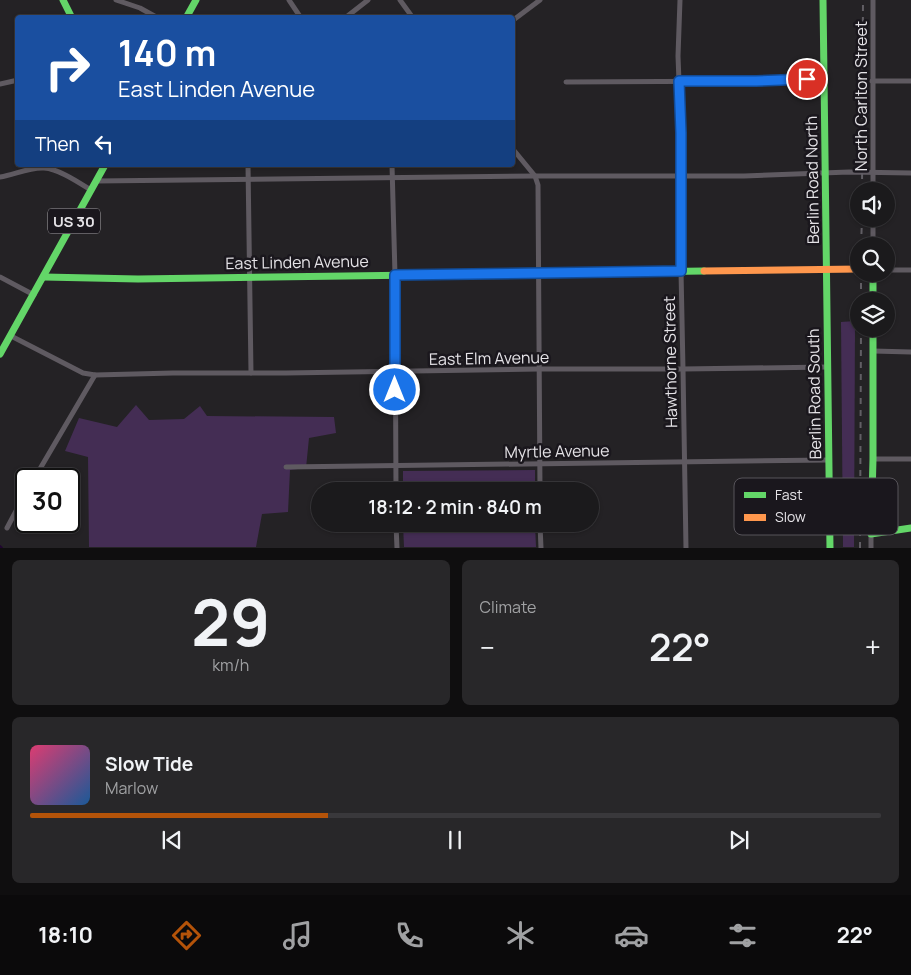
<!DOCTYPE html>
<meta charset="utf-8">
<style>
:root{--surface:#1b1a1c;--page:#282729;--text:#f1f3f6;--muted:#a0a1a3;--line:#39383b;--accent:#b45309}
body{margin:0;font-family:Manrope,sans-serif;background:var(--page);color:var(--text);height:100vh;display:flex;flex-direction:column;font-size:19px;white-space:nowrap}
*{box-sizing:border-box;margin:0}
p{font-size:16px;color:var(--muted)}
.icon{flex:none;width:28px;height:28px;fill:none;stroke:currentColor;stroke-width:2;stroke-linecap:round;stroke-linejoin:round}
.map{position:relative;height:548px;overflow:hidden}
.drawer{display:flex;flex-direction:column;gap:12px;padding:12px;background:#0f0e0f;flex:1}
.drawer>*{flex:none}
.banner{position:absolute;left:15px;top:15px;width:500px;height:152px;border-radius:5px;box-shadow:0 1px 4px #0004,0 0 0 1px var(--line);background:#1a4fa0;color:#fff;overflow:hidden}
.fabs{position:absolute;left:850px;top:182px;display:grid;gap:10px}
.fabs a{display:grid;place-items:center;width:45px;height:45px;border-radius:50%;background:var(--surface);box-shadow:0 1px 4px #0004,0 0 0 1px var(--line);font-size:25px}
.speed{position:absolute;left:15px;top:468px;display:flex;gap:10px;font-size:25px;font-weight:700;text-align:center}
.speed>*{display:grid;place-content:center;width:65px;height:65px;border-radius:50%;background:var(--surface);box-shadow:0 1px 4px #0004,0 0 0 1px var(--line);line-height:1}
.speed .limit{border:2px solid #111;border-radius:8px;background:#fff;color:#111}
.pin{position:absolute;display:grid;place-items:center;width:42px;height:42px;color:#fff;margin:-21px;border:2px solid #fff;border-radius:50%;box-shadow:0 1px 5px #0007}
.me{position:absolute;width:55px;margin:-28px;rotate:0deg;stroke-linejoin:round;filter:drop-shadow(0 0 4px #0008)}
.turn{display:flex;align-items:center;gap:18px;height:105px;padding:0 20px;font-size:22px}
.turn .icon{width:65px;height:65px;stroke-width:2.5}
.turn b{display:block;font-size:35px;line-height:42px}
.then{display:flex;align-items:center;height:48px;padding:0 20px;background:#0003;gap:10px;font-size:19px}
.big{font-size:38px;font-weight:600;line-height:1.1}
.drawer .widget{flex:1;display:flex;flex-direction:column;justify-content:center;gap:8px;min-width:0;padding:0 18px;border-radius:8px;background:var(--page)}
.drawer .dial{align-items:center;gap:0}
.dial b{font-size:65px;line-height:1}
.song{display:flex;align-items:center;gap:15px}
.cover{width:60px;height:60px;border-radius:8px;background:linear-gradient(135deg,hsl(340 70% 55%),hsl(210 70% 35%))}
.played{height:5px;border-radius:2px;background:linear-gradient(90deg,var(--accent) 35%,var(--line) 35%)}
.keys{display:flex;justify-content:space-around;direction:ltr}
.heat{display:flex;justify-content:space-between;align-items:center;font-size:28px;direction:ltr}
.drawer .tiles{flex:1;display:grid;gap:12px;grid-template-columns:1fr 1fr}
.widget:last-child{grid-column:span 2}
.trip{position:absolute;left:311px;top:482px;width:288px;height:50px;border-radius:25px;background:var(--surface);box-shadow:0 1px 4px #0004,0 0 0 1px var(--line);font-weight:600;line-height:50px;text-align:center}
.tab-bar{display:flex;height:80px;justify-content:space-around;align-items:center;background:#0b0a0b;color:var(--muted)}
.tab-bar .icon{width:35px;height:35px}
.tab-bar .current{color:var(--accent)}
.tab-bar b{font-size:22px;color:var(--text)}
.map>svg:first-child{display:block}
.green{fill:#442d54}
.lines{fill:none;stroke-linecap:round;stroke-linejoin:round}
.stream{stroke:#200530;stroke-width:2}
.street{stroke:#5f5a61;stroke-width:5}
.fast{stroke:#63d668;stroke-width:7}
.slow{stroke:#ff974d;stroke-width:7}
.rail{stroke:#615e64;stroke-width:2;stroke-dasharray:6 6;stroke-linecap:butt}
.route-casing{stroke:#114b97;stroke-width:12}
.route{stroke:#1a73e8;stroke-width:9}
.labels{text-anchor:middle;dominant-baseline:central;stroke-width:5;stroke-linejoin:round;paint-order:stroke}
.shield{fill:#1a171d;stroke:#a8a6aa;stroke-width:1}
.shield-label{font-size:15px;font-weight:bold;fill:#e5e3e7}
.street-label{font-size:16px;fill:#e5e3e7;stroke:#1a171d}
.key{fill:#1a171d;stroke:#57545a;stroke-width:1}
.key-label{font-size:14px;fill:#e5e3e7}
</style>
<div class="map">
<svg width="911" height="548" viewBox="0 0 911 548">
<rect width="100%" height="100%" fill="#242225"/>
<g class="green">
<path d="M855,321L854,547H843L841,322Z"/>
<path d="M136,405L149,420L184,419L200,406L207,416L334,417L336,433L309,438L306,468L290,470L288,512L262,514L256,547H89L88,457L65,451L79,418L117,427Z"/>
<path d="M535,470V491H403V471Z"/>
<path d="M403,524H535L536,547H404Z"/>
</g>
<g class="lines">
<path class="stream" d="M0,546L2,548"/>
<g class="street">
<path d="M116,0L140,8L158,18"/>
<path d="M289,0L301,18"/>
<path d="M400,0L413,18"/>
<path d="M680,0L678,56L681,133V271L683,369L686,548"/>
<path d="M873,0V191"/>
<path d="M345,18L368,0"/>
<path d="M512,21L540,0"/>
<path d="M872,81H911"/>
<path d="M566,82L756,81L824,78"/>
<path d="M0,84L18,80"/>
<path d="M512,148L535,176L538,185L540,491"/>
<path d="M248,165L251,373"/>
<path d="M392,165L395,275L396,491"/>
<path d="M0,177C14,175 29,167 44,168C59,169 78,182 91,190"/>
<path d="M96,181L535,176H744L849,172L911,173"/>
<path d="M873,219V246"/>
<path d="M886,270H911"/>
<path d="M0,277L34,295"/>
<path d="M11,336L83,373L95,375L173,373H286L539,369H683L827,367"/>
<path d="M873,351L911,352"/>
<path d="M873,459H911"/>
<path d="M286,467L829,460"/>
<path d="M34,479L95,375"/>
<path d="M396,524L397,548"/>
<path d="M540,524L541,548"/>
<path d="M7,528L26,492"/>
<path d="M871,548V534"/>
</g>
<g class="fast">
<path d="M63,0L72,18"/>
<path d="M823,0L830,548"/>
<path d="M186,18L196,0"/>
<path d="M873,274V301"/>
<path d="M44,277L138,279L704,271"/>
<path d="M873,329V459L871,534L911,528"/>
<path d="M0,354L105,165"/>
</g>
<path class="slow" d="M704,271L859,269"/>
<g class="rail">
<path d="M862,191L863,0"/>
<path d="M861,246L862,219"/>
<path d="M861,301V274"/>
<path d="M860,548L861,329"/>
</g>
</g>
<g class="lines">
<g class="route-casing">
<path id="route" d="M395,390V275L681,271V133L679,81H756L807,79"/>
</g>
<use href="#route" class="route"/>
</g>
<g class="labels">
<rect class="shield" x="48" y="208.5" width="52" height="25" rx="4"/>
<g class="shield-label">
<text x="74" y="221">US 30</text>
</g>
<g class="street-label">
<text transform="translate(861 96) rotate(-90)">North Carlton Street</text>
<text transform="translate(812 180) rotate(-91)">Berlin Road North</text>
<text transform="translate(297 262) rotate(-1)">East Linden Avenue</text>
<text transform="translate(489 358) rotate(-1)">East Elm Avenue</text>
<text transform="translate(670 362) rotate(-91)">Hawthorne Street</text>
<text transform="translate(814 394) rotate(-91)">Berlin Road South</text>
<text transform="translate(557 451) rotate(-1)">Myrtle Avenue</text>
</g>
</g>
<rect x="734" y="478" width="164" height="57" rx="8" class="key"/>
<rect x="744" y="492" width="22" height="6" fill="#63d668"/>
<rect x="744" y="514" width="22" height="7" fill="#ff974d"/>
<g class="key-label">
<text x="775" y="500">Fast</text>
<text x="775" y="522">Slow</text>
</g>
</svg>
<div class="fabs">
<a><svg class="icon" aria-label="sound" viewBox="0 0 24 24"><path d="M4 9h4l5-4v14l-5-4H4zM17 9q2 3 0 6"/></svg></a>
<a><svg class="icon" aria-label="search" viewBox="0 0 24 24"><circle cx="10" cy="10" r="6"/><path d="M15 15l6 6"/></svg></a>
<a><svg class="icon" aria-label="layers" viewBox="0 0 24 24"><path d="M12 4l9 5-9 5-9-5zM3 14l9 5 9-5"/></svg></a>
</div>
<div class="speed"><div class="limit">30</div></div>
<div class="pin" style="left:807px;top:79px;background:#d93025"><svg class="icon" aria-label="arrive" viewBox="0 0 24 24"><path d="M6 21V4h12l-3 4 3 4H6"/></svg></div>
<svg class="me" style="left:395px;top:390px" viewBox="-20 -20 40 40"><circle r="17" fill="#1a73e8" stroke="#fff" stroke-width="3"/><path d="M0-11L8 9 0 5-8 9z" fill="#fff"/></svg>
<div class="trip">18:12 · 2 min · 840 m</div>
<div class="banner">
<div class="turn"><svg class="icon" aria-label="right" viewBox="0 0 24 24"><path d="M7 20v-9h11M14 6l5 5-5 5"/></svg><div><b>140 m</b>East Linden Avenue</div></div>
<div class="then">Then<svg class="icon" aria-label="left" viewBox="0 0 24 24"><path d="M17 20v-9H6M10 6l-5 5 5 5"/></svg></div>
</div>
</div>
<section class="drawer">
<div class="tiles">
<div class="widget dial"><b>29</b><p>km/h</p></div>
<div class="widget"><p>Climate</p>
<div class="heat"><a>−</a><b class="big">22°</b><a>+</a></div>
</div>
<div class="widget">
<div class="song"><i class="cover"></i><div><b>Slow Tide</b><p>Marlow</p></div></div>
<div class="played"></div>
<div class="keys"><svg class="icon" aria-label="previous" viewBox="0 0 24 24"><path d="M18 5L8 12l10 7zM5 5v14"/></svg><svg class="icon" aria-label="pause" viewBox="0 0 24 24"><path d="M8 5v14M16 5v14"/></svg><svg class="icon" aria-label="next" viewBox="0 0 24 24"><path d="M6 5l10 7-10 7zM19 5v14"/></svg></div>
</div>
</div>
</section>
<nav class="tab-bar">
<b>18:10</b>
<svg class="icon current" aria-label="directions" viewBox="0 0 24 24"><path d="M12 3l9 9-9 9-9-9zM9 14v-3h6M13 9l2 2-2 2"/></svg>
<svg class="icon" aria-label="music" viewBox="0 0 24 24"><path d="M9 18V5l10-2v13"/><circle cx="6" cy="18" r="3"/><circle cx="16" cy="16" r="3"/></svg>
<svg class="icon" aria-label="phone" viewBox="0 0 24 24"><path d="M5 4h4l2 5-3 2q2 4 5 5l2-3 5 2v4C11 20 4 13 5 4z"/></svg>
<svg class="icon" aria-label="climate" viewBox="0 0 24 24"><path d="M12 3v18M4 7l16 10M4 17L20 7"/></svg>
<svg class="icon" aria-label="car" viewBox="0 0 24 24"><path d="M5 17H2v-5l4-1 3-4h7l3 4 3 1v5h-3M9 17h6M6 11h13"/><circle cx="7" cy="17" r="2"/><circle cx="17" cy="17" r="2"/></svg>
<svg class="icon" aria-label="filters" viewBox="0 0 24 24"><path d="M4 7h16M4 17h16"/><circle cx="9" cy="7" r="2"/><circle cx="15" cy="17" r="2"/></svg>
<b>22°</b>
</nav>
